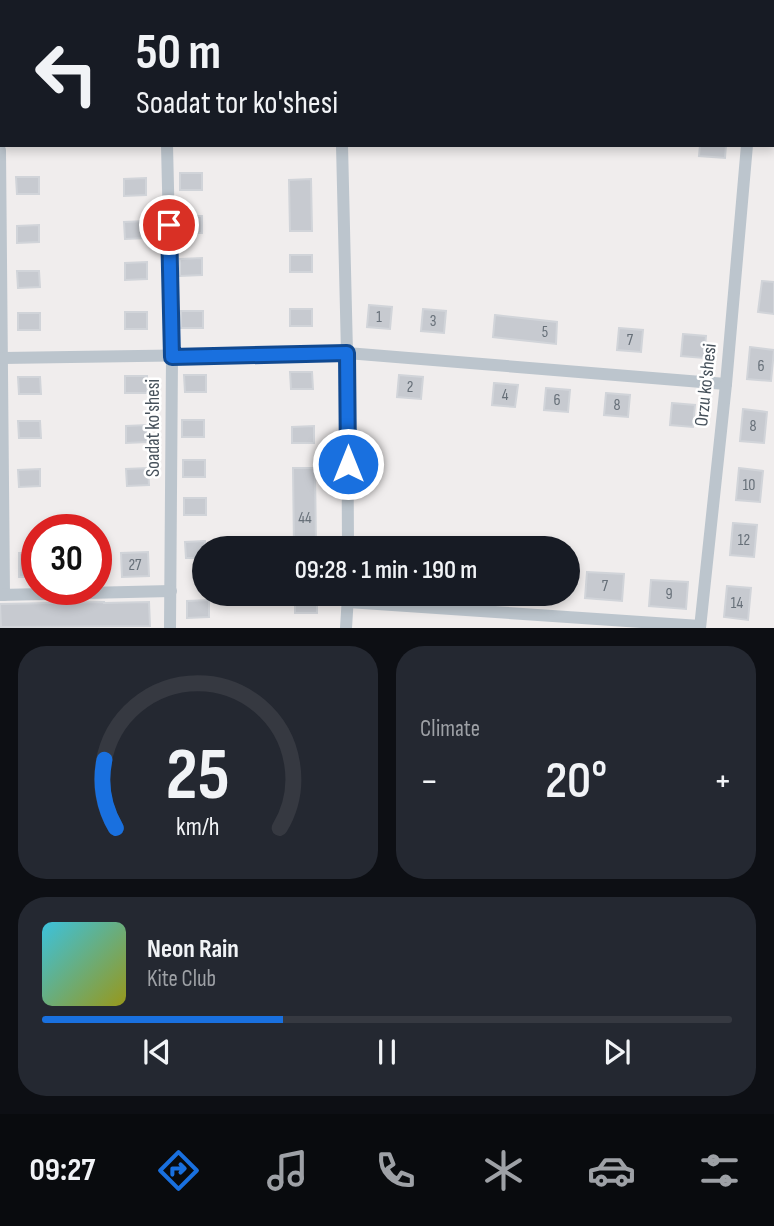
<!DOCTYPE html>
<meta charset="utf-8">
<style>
:root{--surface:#171b24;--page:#242831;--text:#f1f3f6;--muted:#9ea1a6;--line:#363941;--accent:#1970df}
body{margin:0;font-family:"Sofia Sans Condensed",sans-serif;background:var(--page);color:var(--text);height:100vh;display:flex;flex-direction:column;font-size:26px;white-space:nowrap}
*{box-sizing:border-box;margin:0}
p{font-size:23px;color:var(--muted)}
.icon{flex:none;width:38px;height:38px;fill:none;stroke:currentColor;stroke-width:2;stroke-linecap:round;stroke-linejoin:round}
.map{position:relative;height:628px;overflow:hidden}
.details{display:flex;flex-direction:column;gap:18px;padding:18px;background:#0d0f14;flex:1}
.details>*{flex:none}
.guide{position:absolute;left:0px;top:0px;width:775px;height:147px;box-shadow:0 4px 10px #0003;background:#171b24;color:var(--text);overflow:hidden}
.speed{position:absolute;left:21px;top:514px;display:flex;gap:14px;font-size:35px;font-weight:700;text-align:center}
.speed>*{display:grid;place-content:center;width:91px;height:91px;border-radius:50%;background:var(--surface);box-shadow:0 4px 10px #0003;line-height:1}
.speed .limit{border:10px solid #d22;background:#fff;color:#111}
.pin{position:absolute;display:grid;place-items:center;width:60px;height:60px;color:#fff;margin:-30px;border:4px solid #fff;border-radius:50%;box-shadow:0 2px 7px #0007}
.me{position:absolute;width:77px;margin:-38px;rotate:0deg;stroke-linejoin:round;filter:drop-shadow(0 0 5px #0008)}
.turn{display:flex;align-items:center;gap:24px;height:147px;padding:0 21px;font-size:32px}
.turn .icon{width:91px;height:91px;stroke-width:2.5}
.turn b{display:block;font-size:49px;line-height:60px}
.big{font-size:52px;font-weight:600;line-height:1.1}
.details .tile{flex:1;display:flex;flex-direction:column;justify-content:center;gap:10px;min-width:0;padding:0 24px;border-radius:28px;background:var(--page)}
.details .dial{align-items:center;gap:0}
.dial svg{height:182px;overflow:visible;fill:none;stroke:var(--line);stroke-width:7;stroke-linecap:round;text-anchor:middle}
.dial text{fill:var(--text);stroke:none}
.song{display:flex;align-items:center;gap:21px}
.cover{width:84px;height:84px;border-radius:10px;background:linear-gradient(135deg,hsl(190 70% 55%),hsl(60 70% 35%))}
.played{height:7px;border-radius:4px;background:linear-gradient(90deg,var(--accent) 35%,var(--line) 35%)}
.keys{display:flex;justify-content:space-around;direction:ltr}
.heat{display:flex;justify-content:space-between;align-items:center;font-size:38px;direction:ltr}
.details .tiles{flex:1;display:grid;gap:18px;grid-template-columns:1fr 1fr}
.tile:last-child{grid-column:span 2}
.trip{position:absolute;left:192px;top:536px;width:388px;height:70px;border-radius:35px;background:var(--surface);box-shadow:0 4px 10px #0003;font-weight:600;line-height:70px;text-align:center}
.tabs{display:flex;height:112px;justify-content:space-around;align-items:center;background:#090b0e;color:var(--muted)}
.tabs .icon{width:49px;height:49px}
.tabs .on{color:var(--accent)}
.tabs b{font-size:32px;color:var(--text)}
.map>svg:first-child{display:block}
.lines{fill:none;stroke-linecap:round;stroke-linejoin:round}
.stream{stroke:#88d7ec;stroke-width:4.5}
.building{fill:#c7cad0;stroke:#d1d4d9;stroke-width:2}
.minor{stroke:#bcc5cd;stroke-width:12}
.route-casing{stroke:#104991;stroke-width:18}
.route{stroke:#1970df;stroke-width:12}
.labels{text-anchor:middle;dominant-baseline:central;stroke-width:5;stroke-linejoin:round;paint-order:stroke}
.number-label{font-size:16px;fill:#666f78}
.street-label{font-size:19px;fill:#46515b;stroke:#fff}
</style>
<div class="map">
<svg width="774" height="628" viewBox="0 0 774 628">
<rect width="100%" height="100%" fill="#f0eded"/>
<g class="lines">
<g class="stream">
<path d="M503,0L507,2"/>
<path d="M774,124V125"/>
</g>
</g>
<g class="building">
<path d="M700,145H726L725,158L699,156Z"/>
<rect x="180" y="173" width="22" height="17"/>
<path d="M16,177H39V194H17Z"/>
<path d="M146,178V195L124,196V179Z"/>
<path d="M311,179L312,231H290L289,180Z"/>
<rect x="180" y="216" width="22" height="17"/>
<path d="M146,221L147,238L125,239L124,222Z"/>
<path d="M39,225V242L17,243V226Z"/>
<rect x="290" y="255" width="22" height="17"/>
<path d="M202,258V275L180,276V259Z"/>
<path d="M147,262V279L125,280V263Z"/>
<path d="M17,271H39L40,287L18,288Z"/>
<path d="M762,281L774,282V314L758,312Z"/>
<path d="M369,305L392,307L390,329L367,327Z"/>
<rect x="290" y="309" width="22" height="17"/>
<path d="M423,309L446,311L444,333L421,331Z"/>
<rect x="181" y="311" width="22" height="17"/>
<rect x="125" y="312" width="22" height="17"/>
<rect x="18" y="313" width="22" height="17"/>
<path d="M495,315L557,322L556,344L493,337Z"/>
<path d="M619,328L643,330L641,352L617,350Z"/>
<path d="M683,334L706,336L704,358L681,356Z"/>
<path d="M750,347L774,350L771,381L747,379Z"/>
<path d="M290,372H312L313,389H291Z"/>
<path d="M184,375H206V392H185Z"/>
<path d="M399,375L423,377L421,399L397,397Z"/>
<rect x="125" y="376" width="22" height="17"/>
<path d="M18,377H40L41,394H19Z"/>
<path d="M494,383L518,385L515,407L492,405Z"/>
<path d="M546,388L570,390L568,412L544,410Z"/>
<path d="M606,393L630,395L628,417L604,415Z"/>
<path d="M672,403L695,405L693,427L670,425Z"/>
<path d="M743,409L767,412L764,443L740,441Z"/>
<rect x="182" y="420" width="22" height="17"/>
<path d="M18,421H40L41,438H19Z"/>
<path d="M148,425V442L126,443V426Z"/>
<path d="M314,426V443H292V427Z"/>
<rect x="183" y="460" width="22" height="17"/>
<path d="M148,468L149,485L127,486L126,469Z"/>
<path d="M293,468H315L316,548H294Z"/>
<path d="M739,468L763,471L760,502L736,500Z"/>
<path d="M40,469V486L19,487L18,470Z"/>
<rect x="184" y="498" width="22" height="17"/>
<path d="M733,523L757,525L754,557L730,555Z"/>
<path d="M205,541V558H186L185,542Z"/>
<path d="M148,552L149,576L122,577L121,553Z"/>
<rect x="19" y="553" width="18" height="24"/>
<path d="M587,572L624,574L622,601L585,598Z"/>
<path d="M651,580L688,582L686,609L649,606Z"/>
<path d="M727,586L751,588L748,620L724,617Z"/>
<rect x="295" y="593" width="22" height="20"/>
<path d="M209,600V617L187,618V601Z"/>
<path d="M104,602V603L149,602L150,626L1,627L0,604Z"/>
</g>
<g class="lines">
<g class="minor">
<path d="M163,0V2"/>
<path d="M332,0L333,2"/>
<path d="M467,0L471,2"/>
<path d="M0,22H2"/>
<path d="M774,140V141"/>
<path d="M167,145L172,357L170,628"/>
<path d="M342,145L347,353L348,548"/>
<path d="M0,150L4,595"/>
<path d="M3,358L347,353L726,384"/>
<path d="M0,595L171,591"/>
<path d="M348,602L700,626"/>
<path d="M346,628L348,596"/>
<path d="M700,628L726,384L747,145"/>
</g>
</g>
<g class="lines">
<g class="route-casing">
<path id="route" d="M169,225L172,357L347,353L348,464"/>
</g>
<use href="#route" class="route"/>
</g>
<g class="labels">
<g class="number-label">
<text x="379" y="317">1</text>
<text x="433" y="321">3</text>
<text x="545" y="332">5</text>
<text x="630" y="340">7</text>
<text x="761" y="366">6</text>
<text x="410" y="387">2</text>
<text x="505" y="395">4</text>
<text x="557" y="400">6</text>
<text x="617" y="405">8</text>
<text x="753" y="426">8</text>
<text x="749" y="485">10</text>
<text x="305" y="518">44</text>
<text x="744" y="540">12</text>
<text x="135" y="565">27</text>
<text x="605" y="586">7</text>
<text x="669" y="594">9</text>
<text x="737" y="603">14</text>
</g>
<g class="street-label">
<text transform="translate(706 385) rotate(-84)">Orzu ko'shesi</text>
<text transform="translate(153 428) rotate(-90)">Soadat ko'shesi</text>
</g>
</g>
</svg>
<div class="speed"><div class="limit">30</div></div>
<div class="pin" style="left:169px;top:225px;background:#d93025"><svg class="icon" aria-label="arrive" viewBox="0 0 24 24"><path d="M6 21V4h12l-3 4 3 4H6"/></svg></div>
<svg class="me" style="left:348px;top:464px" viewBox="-20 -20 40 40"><circle r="17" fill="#1970df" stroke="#fff" stroke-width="3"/><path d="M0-11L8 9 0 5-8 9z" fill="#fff"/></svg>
<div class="trip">09:28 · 1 min · 190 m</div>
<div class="guide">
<div class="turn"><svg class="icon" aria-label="left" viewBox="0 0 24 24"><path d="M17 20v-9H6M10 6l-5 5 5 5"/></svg><div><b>50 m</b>Soadat tor ko'shesi</div></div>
</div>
</div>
<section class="details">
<div class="tiles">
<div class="tile dial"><svg viewBox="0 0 100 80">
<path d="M14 69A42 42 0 1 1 86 69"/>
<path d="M14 69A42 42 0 0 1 9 39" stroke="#1970df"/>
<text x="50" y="56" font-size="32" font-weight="700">25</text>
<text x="50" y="72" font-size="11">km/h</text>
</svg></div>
<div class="tile"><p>Climate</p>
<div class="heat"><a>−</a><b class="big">20°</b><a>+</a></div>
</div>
<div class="tile">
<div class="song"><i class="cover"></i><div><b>Neon Rain</b><p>Kite Club</p></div></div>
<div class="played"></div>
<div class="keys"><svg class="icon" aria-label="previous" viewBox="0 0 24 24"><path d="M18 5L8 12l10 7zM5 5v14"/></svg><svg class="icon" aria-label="pause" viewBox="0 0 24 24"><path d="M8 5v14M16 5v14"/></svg><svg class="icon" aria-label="next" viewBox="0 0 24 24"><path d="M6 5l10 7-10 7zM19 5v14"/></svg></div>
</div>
</div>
</section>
<nav class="tabs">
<b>09:27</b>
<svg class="icon on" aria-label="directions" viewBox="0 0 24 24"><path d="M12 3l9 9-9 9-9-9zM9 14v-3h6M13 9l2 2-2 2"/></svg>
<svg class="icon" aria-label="music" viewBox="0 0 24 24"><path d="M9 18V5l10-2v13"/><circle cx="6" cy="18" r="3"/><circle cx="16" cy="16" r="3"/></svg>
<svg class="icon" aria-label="phone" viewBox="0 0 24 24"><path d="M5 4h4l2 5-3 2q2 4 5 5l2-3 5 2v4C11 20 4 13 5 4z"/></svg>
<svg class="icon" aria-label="climate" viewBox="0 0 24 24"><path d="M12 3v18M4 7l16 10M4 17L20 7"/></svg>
<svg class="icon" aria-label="car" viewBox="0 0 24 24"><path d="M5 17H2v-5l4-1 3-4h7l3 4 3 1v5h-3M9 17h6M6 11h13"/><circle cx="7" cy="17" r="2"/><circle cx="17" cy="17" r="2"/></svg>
<svg class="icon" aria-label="filters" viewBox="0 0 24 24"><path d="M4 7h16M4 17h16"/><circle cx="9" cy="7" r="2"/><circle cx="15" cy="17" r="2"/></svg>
</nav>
